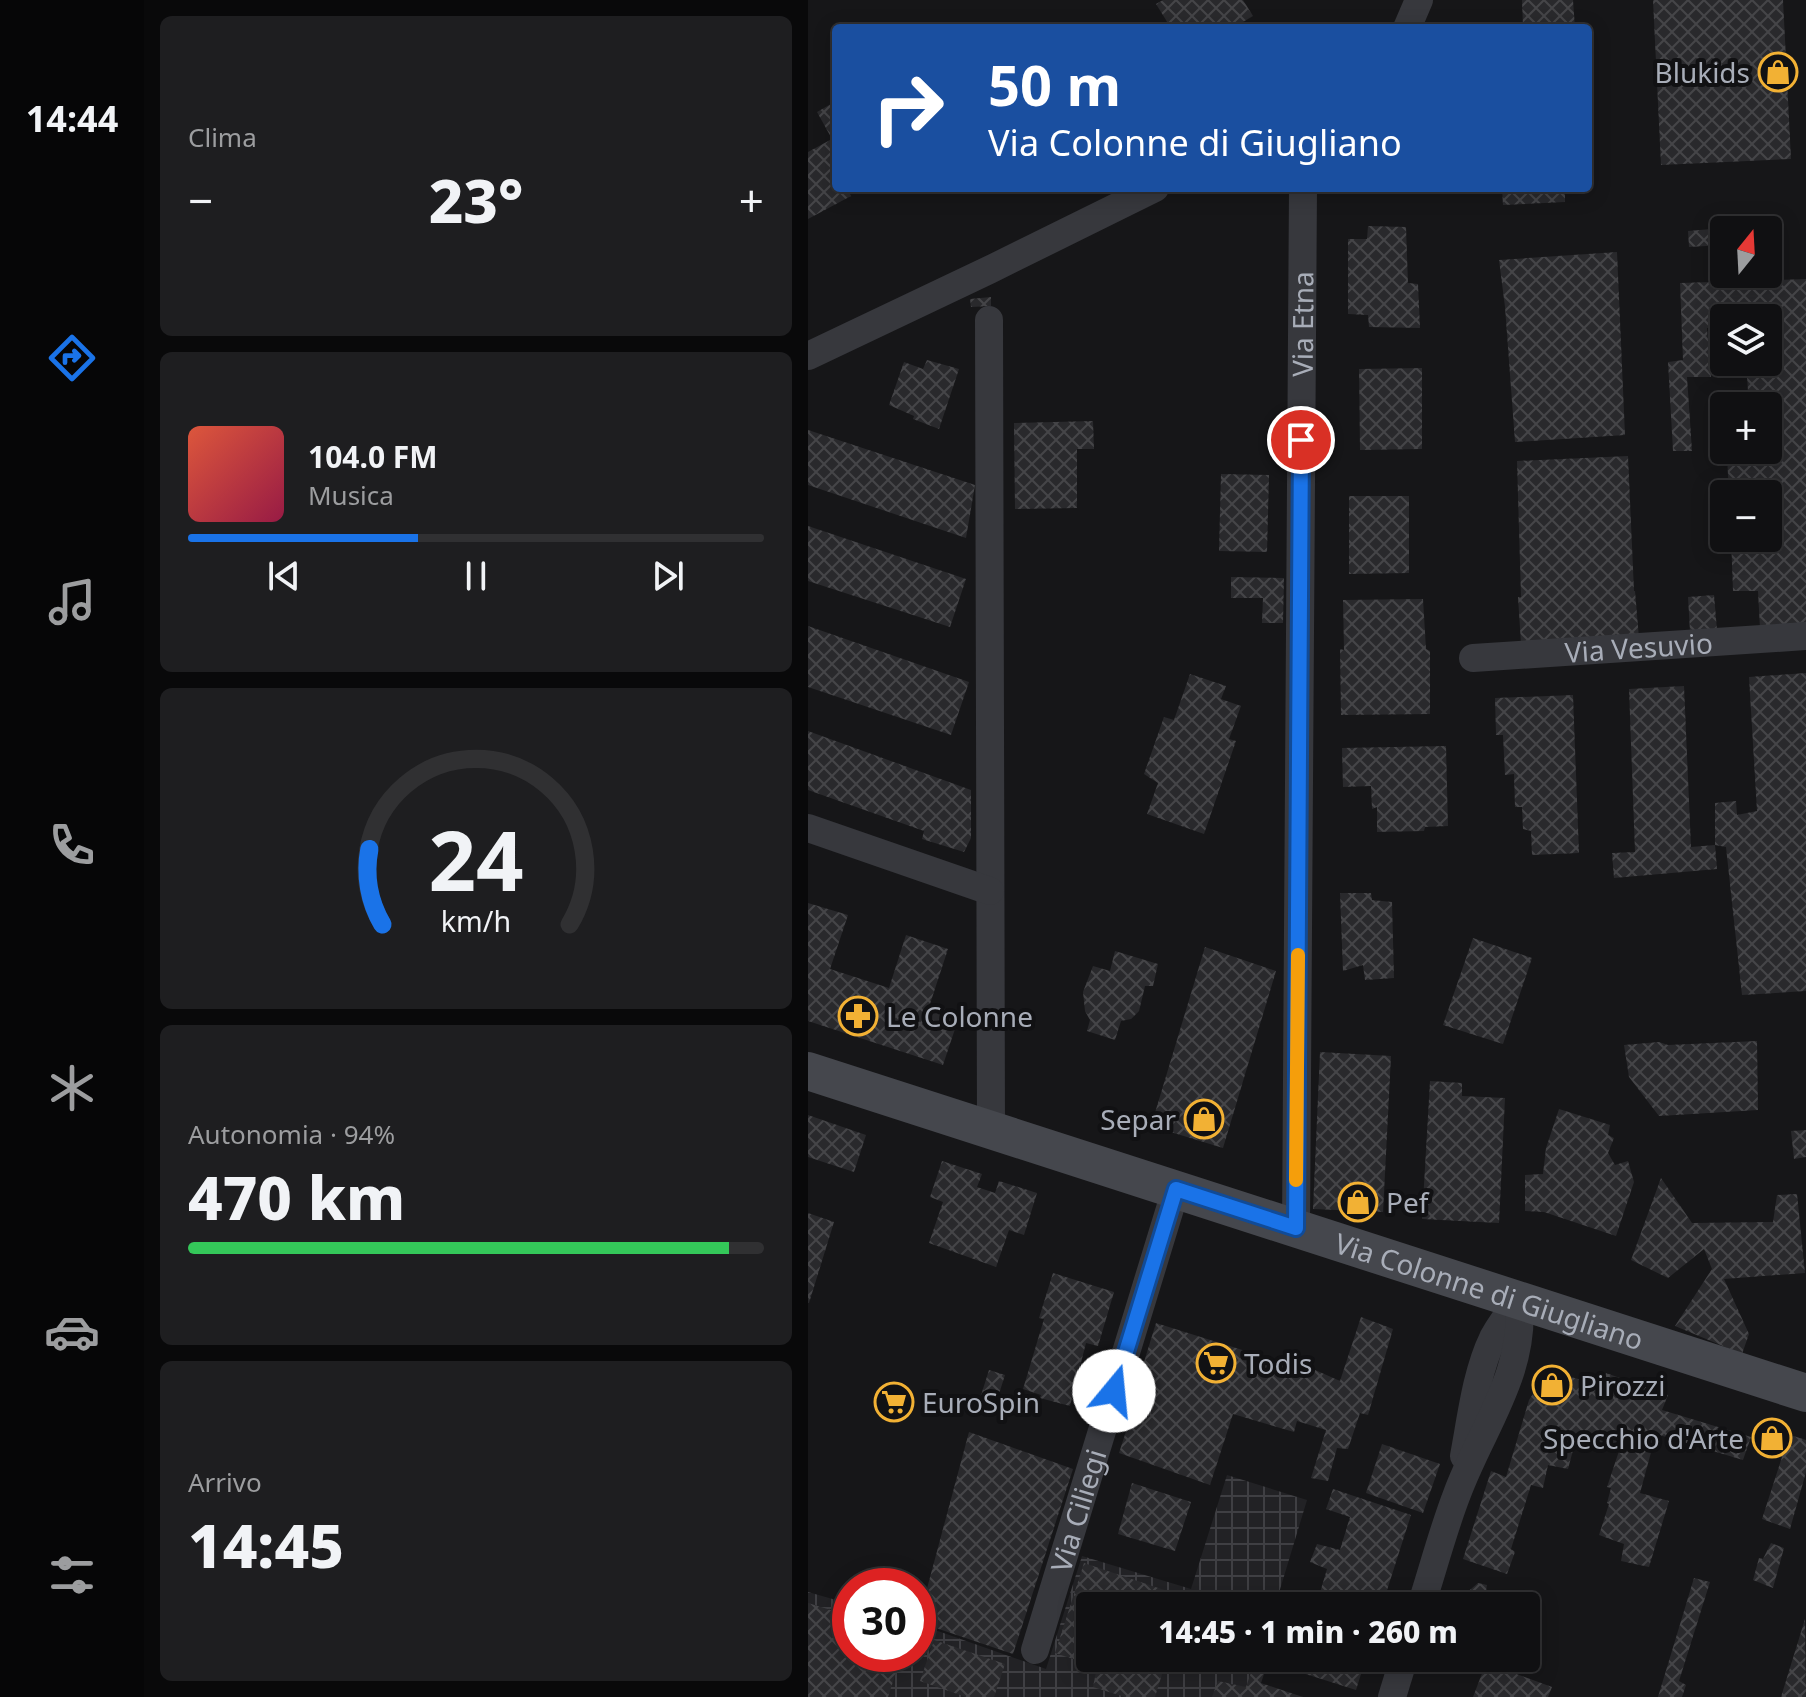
<!DOCTYPE html>
<html lang="it">
<meta charset="utf-8">
<style>
:root{--surface:#101012;--page:#1e1e20;--text:#f1f3f6;--muted:#9c9d9f;--line:#303032;--accent:#1a73e8}
body{margin:0;font-family:"Noto Sans",sans-serif;background:var(--page);color:var(--text);height:100vh;display:flex;flex-direction:column;font-size:30px;white-space:nowrap}
*{box-sizing:border-box;margin:0}
p{font-size:26px;color:var(--muted)}
.icon{flex:none;width:44px;height:44px;fill:none;stroke:currentColor;stroke-width:2;stroke-linecap:round;stroke-linejoin:round}
.map{position:relative;flex:1;overflow:hidden}
.drawer{display:flex;flex-direction:column;gap:16px;padding:16px;background:#09090a;width:664px}
.drawer>*{flex:none}
.guide{position:absolute;left:24px;top:24px;width:760px;height:168px;border-radius:8px;box-shadow:0 4px 20px #0003,0 0 0 2px var(--line);background:#1a4fa0;color:#fff;overflow:hidden}
.needle{width:52px;rotate:18deg}
.fabs{position:absolute;left:902px;top:216px;display:grid;gap:16px}
.fabs a{display:grid;place-items:center;width:72px;height:72px;border-radius:8px;background:var(--surface);box-shadow:0 4px 20px #0003,0 0 0 2px var(--line);font-size:40px}
.speed{position:absolute;left:24px;top:1568px;display:flex;gap:16px;font-size:40px;font-weight:700;text-align:center}
.speed>*{display:grid;place-content:center;width:104px;height:104px;border-radius:50%;background:var(--surface);box-shadow:0 4px 20px #0003,0 0 0 2px var(--line);line-height:1}
.speed .limit{border:12px solid #d22;background:#fff;color:#111}
.pin{position:absolute;display:grid;place-items:center;width:68px;height:68px;color:#fff;margin:-34px;border:4px solid #fff;border-radius:50%;box-shadow:0 2px 8px #0007}
.me{position:absolute;width:88px;margin:-44px;rotate:17deg;stroke-linejoin:round;filter:drop-shadow(0 0 6px #0008)}
.turn{display:flex;align-items:center;gap:28px;height:168px;padding:0 24px;font-size:36px}
.turn .icon{width:104px;height:104px;stroke-width:2.5}
.turn b{display:block;font-size:56px;line-height:68px}
.big{font-size:60px;font-weight:800;line-height:1.1}
.drawer .card{flex:1;display:flex;flex-direction:column;justify-content:center;gap:12px;min-width:0;padding:0 28px;border-radius:12px;background:var(--page)}
.drawer .dial{align-items:center;gap:0}
.dial svg{height:208px;overflow:visible;fill:none;stroke:var(--line);stroke-width:7;stroke-linecap:round;text-anchor:middle}
.dial text{fill:var(--text);stroke:none}
.song{display:flex;align-items:center;gap:24px}
.cover{width:96px;height:96px;border-radius:12px;background:linear-gradient(135deg,hsl(10 70% 55%),hsl(340 70% 35%))}
.played{height:8px;border-radius:4px;background:linear-gradient(90deg,var(--accent) 40%,var(--line) 40%)}
.keys{display:flex;justify-content:space-around;direction:ltr}
.heat{display:flex;justify-content:space-between;align-items:center;font-size:44px;direction:ltr}
.charge{height:12px;border-radius:6px;background:linear-gradient(90deg,#34c759 94%,var(--line) 0)}
.trip{position:absolute;left:268px;top:1592px;width:464px;height:80px;border-radius:8px;background:var(--surface);box-shadow:0 4px 20px #0003,0 0 0 2px var(--line);font-weight:800;line-height:80px;text-align:center}
main{display:flex;flex:1;min-height:0}
.tabs{display:flex;flex-direction:column;width:144px;justify-content:space-around;align-items:center;background:#060607;color:var(--muted)}
.tabs .icon{width:56px;height:56px}
.tabs .current{color:var(--accent)}
.tabs b{font-size:36px;color:var(--text)}
.map>svg:first-child{display:block}
.industrial{fill:url(#industrial-grid)}
.building{fill:url(#building-cross-hatch)}
.lines{fill:none;stroke-linecap:round;stroke-linejoin:round}
.street{stroke:#37383d;stroke-width:28}
.secondary{stroke:#45474d;stroke-width:38}
.route-casing{stroke:#114b97;stroke-width:20}
.route{stroke:#1a73e8;stroke-width:14}
.slow{stroke:#f59e0b;stroke-width:14}
.labels{text-anchor:middle;dominant-baseline:central;stroke-width:8;stroke-linejoin:round;paint-order:stroke}
.poi-label{font-size:28px;fill:#a8adb8;stroke:#111113;text-anchor:start}
.street-label{font-size:28px;fill:#a8adb8;stroke:#111113}
</style>
<main>
<nav class="tabs">
<b>14:44</b>
<svg class="icon current" aria-label="directions" viewBox="0 0 24 24"><path d="M12 3l9 9-9 9-9-9zM9 14v-3h6M13 9l2 2-2 2"/></svg>
<svg class="icon" aria-label="music" viewBox="0 0 24 24"><path d="M9 18V5l10-2v13"/><circle cx="6" cy="18" r="3"/><circle cx="16" cy="16" r="3"/></svg>
<svg class="icon" aria-label="phone" viewBox="0 0 24 24"><path d="M5 4h4l2 5-3 2q2 4 5 5l2-3 5 2v4C11 20 4 13 5 4z"/></svg>
<svg class="icon" aria-label="climate" viewBox="0 0 24 24"><path d="M12 3v18M4 7l16 10M4 17L20 7"/></svg>
<svg class="icon" aria-label="car" viewBox="0 0 24 24"><path d="M5 17H2v-5l4-1 3-4h7l3 4 3 1v5h-3M9 17h6M6 11h13"/><circle cx="7" cy="17" r="2"/><circle cx="17" cy="17" r="2"/></svg>
<svg class="icon" aria-label="filters" viewBox="0 0 24 24"><path d="M4 7h16M4 17h16"/><circle cx="9" cy="7" r="2"/><circle cx="15" cy="17" r="2"/></svg>
</nav>
<section class="drawer">
<div class="card"><p>Clima</p>
<div class="heat"><a>−</a><b class="big">23°</b><a>+</a></div>
</div>
<div class="card">
<div class="song"><i class="cover"></i><div><b>104.0 FM</b><p>Musica</p></div></div>
<div class="played"></div>
<div class="keys"><svg class="icon" aria-label="previous" viewBox="0 0 24 24"><path d="M18 5L8 12l10 7zM5 5v14"/></svg><svg class="icon" aria-label="pause" viewBox="0 0 24 24"><path d="M8 5v14M16 5v14"/></svg><svg class="icon" aria-label="next" viewBox="0 0 24 24"><path d="M6 5l10 7-10 7zM19 5v14"/></svg></div>
</div>
<div class="card dial"><svg viewBox="0 0 100 80">
<path d="M14 69A42 42 0 1 1 86 69"/>
<path d="M14 69A42 42 0 0 1 9 40" stroke="#1a73e8"/>
<text x="50" y="56" font-size="32" font-weight="700">24</text>
<text x="50" y="72" font-size="11">km/h</text>
</svg></div>
<div class="card"><p>Autonomia · 94%</p><b class="big">470 km</b><div class="charge"></div></div>
<div class="card"><p>Arrivo</p><b class="big">14:45</b></div>
</section>
<div class="map">
<svg width="998" height="1697" viewBox="0 0 998 1697">
<defs>
<pattern id="industrial-grid" width="8" height="8" patternUnits="userSpaceOnUse" patternTransform="scale(2)"><rect width="8" height="8" fill="#222225"/><path d="M0 4h8M4 0v8" fill="none" stroke="#3f3f43"/></pattern>
<pattern id="building-cross-hatch" width="8" height="8" patternUnits="userSpaceOnUse" patternTransform="scale(2)"><rect width="8" height="8" fill="#29292c"/><path d="M0 0l8 8M0 8l8-8" fill="none" stroke="#454548"/></pattern>
</defs>
<rect width="100%" height="100%" fill="#161618"/>
<path class="industrial" d="M419,1475L499,1500L467,1606H282V1658H451L438,1697H0V1592L42,1604V1654H110V1624L238,1669L274,1556L383,1589Z"/>
<g class="building">
<path d="M355,0H435L445,16L425,28H363L348,4Z"/>
<path d="M714,0H765L767,28H715Z"/>
<path d="M845,0H975L983,159L853,165Z"/>
<path d="M28,101V188H39L43,196L0,219V152L24,139L9,112Z"/>
<path d="M694,188H757V202L695,205Z"/>
<path d="M560,226L598,227L600,283L610,284L612,328L561,327L560,315L540,314V239H559Z"/>
<path d="M916,228V245L881,247L880,231Z"/>
<path d="M809,252L817,435L707,442L697,307L691,260Z"/>
<path d="M998,279V635L952,629L950,591H925L923,538H960V494H921L919,456L944,452V450H960V406H941L938,362H960V318H916V326L899,328L903,377H879L884,451H865L860,362L875,360L872,283Z"/>
<path d="M183,297V306L163,307L162,299Z"/>
<path d="M119,360L151,369L131,429L105,419L106,416L81,405L96,362L115,369Z"/>
<path d="M614,368V449L552,450L551,369Z"/>
<path d="M285,421L286,449H269V508L207,509L206,423Z"/>
<path d="M0,430L167,485L158,538L0,485Z"/>
<path d="M820,456L826,591H827L831,638L713,644L710,597H713L709,461Z"/>
<path d="M413,474L461,475L459,552L411,551Z"/>
<path d="M541,496H601V573L541,574Z"/>
<path d="M0,526L158,579L142,627L0,581Z"/>
<path d="M423,577L476,578L475,623H454L455,598H423Z"/>
<path d="M906,595L909,630L882,632L880,597Z"/>
<path d="M615,599L618,649L622,651V714L533,715L532,649L536,650L535,600Z"/>
<path d="M0,626L161,682L143,735L0,687Z"/>
<path d="M998,673V991L934,995L918,847L907,845L909,869L806,878L804,853L827,852L821,689L876,686L883,847L907,845V803L928,801L929,815L949,811L941,677Z"/>
<path d="M382,674L418,686L413,699L433,706L421,739L428,741L396,834L339,814L350,783L336,774L356,717L366,720Z"/>
<path d="M765,695L771,853L724,855L723,831L715,829L714,807H707L706,774L697,775L695,735H688L687,698Z"/>
<path d="M0,731L163,790V838L156,852L114,839L116,831L0,790Z"/>
<path d="M638,746L640,826L617,827L616,831L569,832V807L564,809L563,786L535,787L534,748Z"/>
<path d="M532,893H563L564,900L584,902L586,978L557,980L555,965L535,971Z"/>
<path d="M0,903L40,915L22,969L81,988L98,935L140,949L122,1004L152,1014L135,1065L0,1021Z"/>
<path d="M665,938L724,958L695,1044L635,1025Z"/>
<path d="M397,947L468,971L415,1148L343,1126Z"/>
<path d="M307,951L350,964L345,986H337L331,1011L323,1019L313,1021L307,1040L279,1031L282,1020L277,1011L275,992L285,966L302,971Z"/>
<path d="M949,1041L950,1110L851,1116L821,1077L816,1045L851,1042L860,1045Z"/>
<path d="M512,1052L583,1056L575,1212L505,1209Z"/>
<path d="M622,1081L654,1083V1096L697,1098L691,1223L614,1219Z"/>
<path d="M751,1109L802,1125L800,1135L806,1138L800,1153L807,1165L820,1161L826,1182L808,1236L736,1212L717,1211V1175L735,1174L738,1148Z"/>
<path d="M0,1115L58,1135L46,1172L0,1157Z"/>
<path d="M998,1130V1157L986,1159L983,1131Z"/>
<path d="M134,1161L174,1174L169,1187L187,1193L191,1181L229,1193L216,1235L201,1230L188,1267L121,1243L135,1202L122,1197Z"/>
<path d="M853,1178L884,1223L965,1222L969,1195L989,1194L997,1273L916,1279L941,1334L934,1354L867,1326L904,1269L896,1249L860,1278L823,1260Z"/>
<path d="M0,1213L26,1222L1,1303H0Z"/>
<path d="M245,1273L306,1292L290,1346L278,1343L262,1406L232,1398L233,1395L215,1389L236,1319L231,1318Z"/>
<path d="M553,1317L585,1329L560,1415L552,1413L540,1449L529,1448L520,1481L503,1478L518,1430L489,1421L486,1432L425,1414L402,1485L311,1453L321,1422L318,1420L348,1323L495,1369L496,1365L532,1381Z"/>
<path d="M181,1370L197,1375L190,1397L198,1399L193,1416L169,1408Z"/>
<path d="M740,1370L793,1386L798,1373L860,1395L854,1410L943,1437L935,1460L848,1434L832,1493L861,1501L841,1567L813,1561L816,1544L791,1535L801,1504L799,1503L803,1488L799,1487L812,1448L769,1435L760,1469L740,1465L735,1488L723,1485L703,1549L707,1552L699,1574L655,1559L683,1471L698,1477L721,1400Z"/>
<path d="M955,1426L998,1440V1472L982,1529L954,1519L974,1457L947,1449Z"/>
<path d="M161,1432L265,1469L205,1654L110,1622Z"/>
<path d="M574,1444L632,1464L615,1513L558,1493Z"/>
<path d="M324,1483L383,1502L367,1551L310,1534Z"/>
<path d="M525,1489L603,1515L574,1606H508L519,1569L502,1562L509,1544L532,1550L542,1517L518,1509Z"/>
<path d="M963,1543L976,1548L965,1588L945,1580L951,1558L955,1559Z"/>
<path d="M276,1563L377,1597L375,1606H282V1658H359L347,1697H317L285,1687L289,1667L247,1653Z"/>
<path d="M886,1578L902,1582L871,1681L878,1685L874,1697H850Z"/>
<path d="M670,1583L679,1585L678,1592L734,1608L719,1664L718,1606H640L644,1592L657,1594Z"/>
<path d="M0,1603L42,1616V1654H94L80,1697H0Z"/>
<path d="M997,1619L998,1697H973Z"/>
<path d="M126,1640L197,1664L186,1697H158L112,1681Z"/>
<path d="M448,1658H558L548,1690L460,1662L453,1683L495,1697H404L410,1681L438,1687Z"/>
<path d="M678,1663L744,1687L740,1697H665Z"/>
</g>
<g class="lines">
<g class="street">
<path d="M599,28L611,0"/>
<path d="M181,320L183,1128"/>
<path d="M0,356L181,270L347,188"/>
<path id="s1" d="M665,658L998,636"/>
<path d="M0,828L182,891"/>
<path id="s2" d="M488,1228L495,188"/>
<path d="M656,1456C663,1419 668,1373 685,1338C692,1325 701,1313 711,1301"/>
<path d="M613,1606C625,1569 635,1530 649,1494C673,1429 718,1373 711,1301"/>
<path id="s3" d="M227,1650L368,1189"/>
<path d="M584,1697L596,1658"/>
</g>
<path class="secondary" id="s4" d="M0,1071L998,1393"/>
</g>
<g class="lines">
<g class="route-casing">
<path id="route" d="M306,1391L368,1189L488,1228L493,440"/>
</g>
<use href="#route" class="route"/>
<path class="slow" d="M488,1180L490,955"/>
</g>
<defs>
<g id="shop-ring" transform="scale(2)"><circle r="9.5" fill="#111113" stroke="#f2b134" stroke-width="1.5"/><path d="M-5-2.5h2.3a2.7 3.5 0 0 1 5.4 0H5L5.5 6h-11ZM-1.5-2.5h3a1.5 2.3 0 0 0-3 0Z" fill="#f2b134"/></g>
<g id="pharmacy-ring" transform="scale(2)"><circle r="9.5" fill="#111113" stroke="#f2b134" stroke-width="1.5"/><path d="M-2-6h4v4h4v4h-4v4h-4v-4h-4v-4h4Z" fill="#f2b134"/></g>
<g id="supermarket-ring" transform="scale(2)"><circle r="9.5" fill="#111113" stroke="#f2b134" stroke-width="1.5"/><path d="M-6-5.5h2.5l.6 2H6L4.5 2H-2.5L-4.4-4H-6ZM-1.5 3.2a1.3 1.3 0 1 0 .1 0ZM3 3.2a1.3 1.3 0 1 0 .1 0Z" fill="#f2b134"/></g>
</defs>
<g fill-rule="evenodd">
<use href="#shop-ring" x="970" y="72"/>
<use href="#pharmacy-ring" x="50" y="1016"/>
<use href="#shop-ring" x="396" y="1119"/>
<use href="#shop-ring" x="550" y="1202"/>
<use href="#supermarket-ring" x="408" y="1363"/>
<use href="#shop-ring" x="744" y="1385"/>
<use href="#supermarket-ring" x="86" y="1402"/>
<use href="#shop-ring" x="964" y="1438"/>
</g>
<g class="labels">
<g class="poi-label">
<text x="942" y="72" text-anchor="end">Blukids</text>
<text x="78" y="1016">Le Colonne</text>
<text x="368" y="1119" text-anchor="end">Separ</text>
<text x="578" y="1202">Pef</text>
<text x="436" y="1363">Todis</text>
<text x="772" y="1385">Pirozzi</text>
<text x="114" y="1402">EuroSpin</text>
<text x="936" y="1438" text-anchor="end">Specchio d'Arte</text>
</g>
<g class="street-label">
<text stroke="none"><textPath href="#s2" startOffset="904">Via Etna</textPath></text>
<text stroke="none"><textPath href="#s1" startOffset="166">Via Vesuvio</textPath></text>
<text stroke="none"><textPath href="#s4" startOffset="716">Via Colonne di Giugliano</textPath></text>
<text stroke="none"><textPath href="#s3" startOffset="146">Via Ciliegi</textPath></text>
</g>
</g>
</svg>
<div class="fabs">
<a><svg class="needle" viewBox="-14 -14 28 28"><path d="M0-13l5 13h-10z" fill="#e53935"/><path d="M0 13l5-13h-10z" fill="#9c9d9f"/></svg></a>
<a><svg class="icon" aria-label="layers" viewBox="0 0 24 24"><path d="M12 4l9 5-9 5-9-5zM3 14l9 5 9-5"/></svg></a>
<a>+</a>
<a>−</a>
</div>
<div class="speed"><div class="limit">30</div></div>
<div class="pin" style="left:493px;top:440px;background:#d93025"><svg class="icon" aria-label="arrive" viewBox="0 0 24 24"><path d="M6 21V4h12l-3 4 3 4H6"/></svg></div>
<svg class="me" style="left:306px;top:1391px" viewBox="-20 -20 40 40"><circle r="19" fill="#fff"/><path d="M0-13L10 11 0 6-10 11z" fill="#1a73e8"/></svg>
<div class="trip">14:45 · 1 min · 260 m</div>
<div class="guide">
<div class="turn"><svg class="icon" aria-label="right" viewBox="0 0 24 24"><path d="M7 20v-9h11M14 6l5 5-5 5"/></svg><div><b>50 m</b>Via Colonne di Giugliano</div></div>
</div>
</div>
</main>
